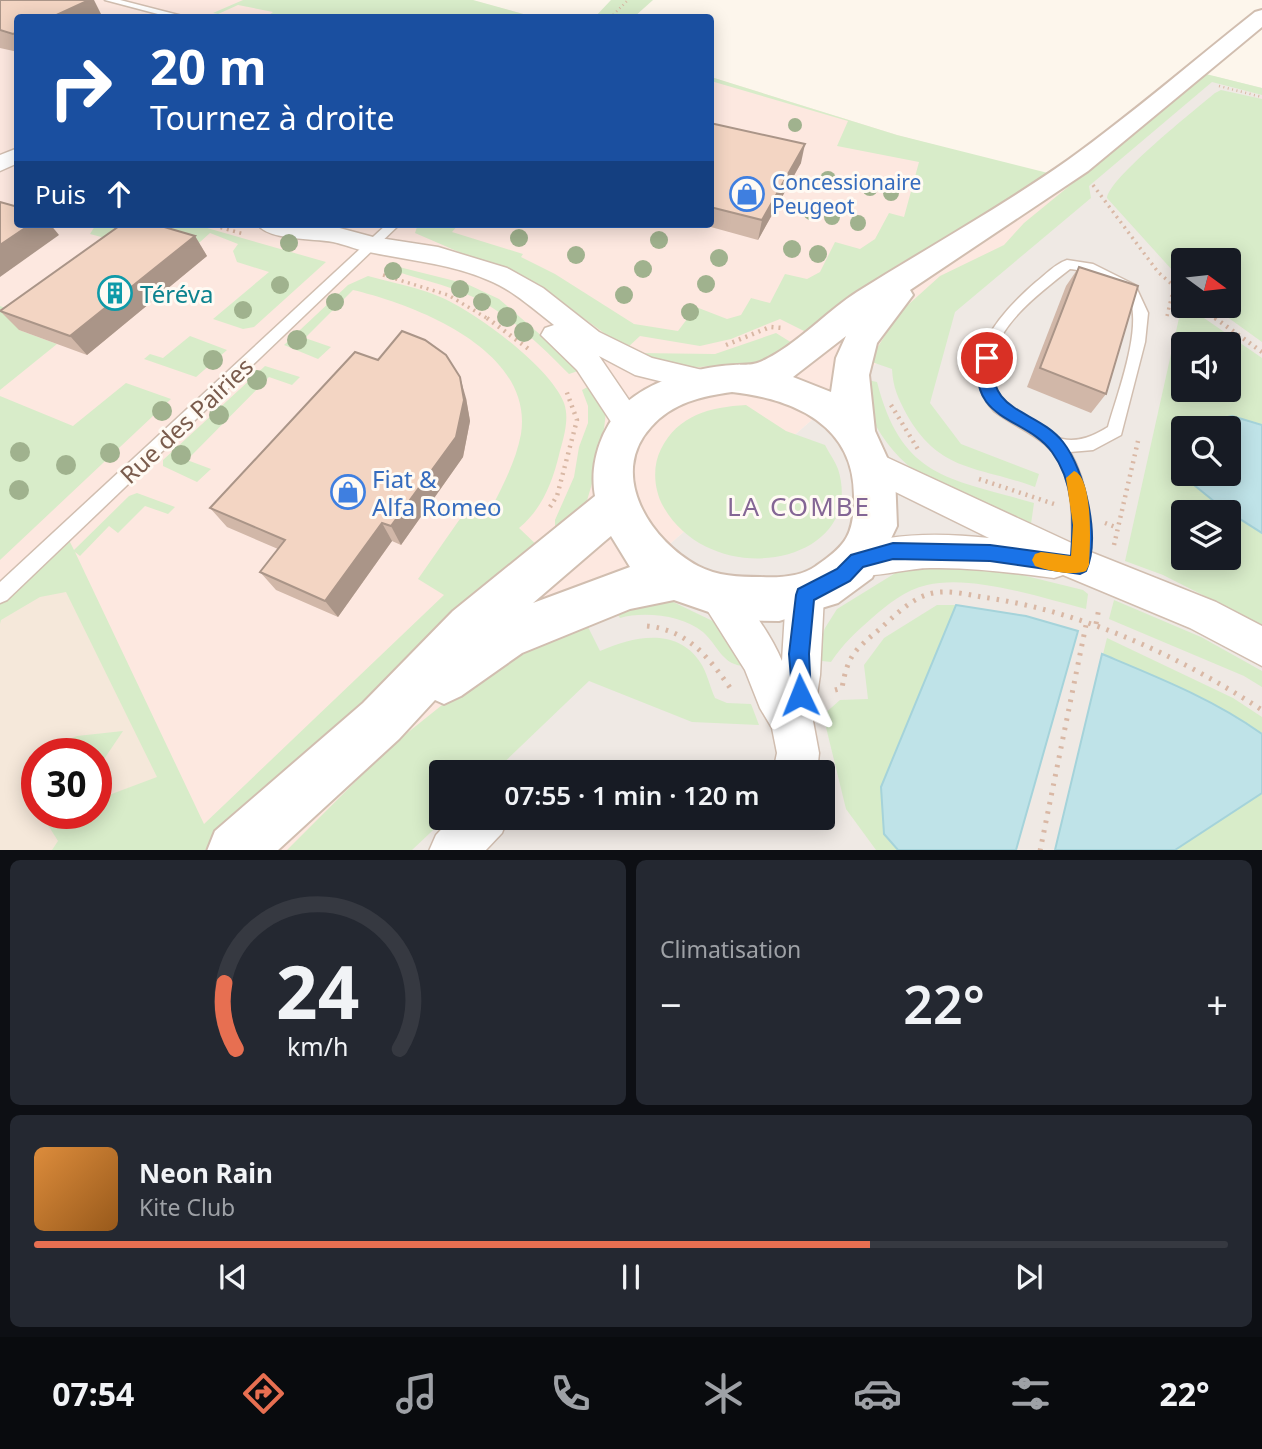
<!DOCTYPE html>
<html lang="fr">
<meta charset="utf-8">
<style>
:root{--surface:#171b24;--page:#242831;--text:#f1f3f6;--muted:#9ea1a6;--line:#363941;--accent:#e76f51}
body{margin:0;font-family:"Noto Sans",sans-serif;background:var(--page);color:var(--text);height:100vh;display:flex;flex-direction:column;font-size:26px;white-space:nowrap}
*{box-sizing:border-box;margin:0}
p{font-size:23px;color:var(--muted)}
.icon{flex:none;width:38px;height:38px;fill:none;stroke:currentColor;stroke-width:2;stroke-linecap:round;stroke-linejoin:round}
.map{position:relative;height:850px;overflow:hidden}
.drawer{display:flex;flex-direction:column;gap:10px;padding:10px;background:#0d0f14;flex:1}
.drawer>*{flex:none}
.banner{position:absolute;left:14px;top:14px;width:700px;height:214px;border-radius:7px;box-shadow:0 4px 18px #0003;background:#1a4fa0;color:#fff;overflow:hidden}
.needle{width:46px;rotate:105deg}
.controls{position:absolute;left:1171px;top:248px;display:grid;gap:14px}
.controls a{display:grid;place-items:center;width:70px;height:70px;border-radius:7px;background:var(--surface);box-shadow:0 4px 18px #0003;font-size:35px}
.speed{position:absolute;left:21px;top:738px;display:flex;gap:14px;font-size:35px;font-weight:700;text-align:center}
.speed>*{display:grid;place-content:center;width:91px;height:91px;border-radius:50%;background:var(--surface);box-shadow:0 4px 18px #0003;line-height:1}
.speed .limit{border:10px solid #d22;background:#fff;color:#111}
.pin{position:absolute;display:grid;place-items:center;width:60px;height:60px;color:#fff;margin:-30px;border:4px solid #fff;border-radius:50%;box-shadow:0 2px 7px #0007}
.me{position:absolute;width:77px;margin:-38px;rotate:358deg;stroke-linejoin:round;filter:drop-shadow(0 0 5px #0008)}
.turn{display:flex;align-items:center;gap:24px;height:147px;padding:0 21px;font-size:32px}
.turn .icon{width:91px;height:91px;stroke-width:2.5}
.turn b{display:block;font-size:49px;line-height:60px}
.then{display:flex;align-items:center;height:66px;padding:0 21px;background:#0003;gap:14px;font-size:26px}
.big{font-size:52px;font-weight:600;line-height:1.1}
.drawer .widget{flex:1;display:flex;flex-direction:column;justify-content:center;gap:10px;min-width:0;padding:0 24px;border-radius:10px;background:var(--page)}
.drawer .dial{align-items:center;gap:0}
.dial svg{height:182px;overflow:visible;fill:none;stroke:var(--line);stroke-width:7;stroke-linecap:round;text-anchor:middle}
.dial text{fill:var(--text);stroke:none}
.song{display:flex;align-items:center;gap:21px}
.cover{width:84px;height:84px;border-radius:10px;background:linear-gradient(135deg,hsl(30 70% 55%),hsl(30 70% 35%))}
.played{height:7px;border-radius:4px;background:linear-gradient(90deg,var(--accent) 70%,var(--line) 70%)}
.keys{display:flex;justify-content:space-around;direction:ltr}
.heat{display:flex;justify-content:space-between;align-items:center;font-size:38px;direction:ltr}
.drawer .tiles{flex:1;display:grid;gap:10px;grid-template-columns:1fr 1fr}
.widget:last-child{grid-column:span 2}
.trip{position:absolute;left:429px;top:760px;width:406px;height:70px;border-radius:7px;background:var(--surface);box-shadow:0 4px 18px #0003;font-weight:600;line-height:70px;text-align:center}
.tabs{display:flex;height:112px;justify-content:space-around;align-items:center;background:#090b0e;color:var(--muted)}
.tabs .icon{width:49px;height:49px}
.tabs .active{color:var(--accent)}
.tabs b{font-size:32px;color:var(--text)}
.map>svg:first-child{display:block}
.residential{fill:#f5e8da;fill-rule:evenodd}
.commercial{fill:#fde8e0}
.industrial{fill:#efe9e4;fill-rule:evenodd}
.green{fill:#d8ecc9;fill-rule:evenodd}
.water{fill:#bfe3e8;stroke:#a5d3da;stroke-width:2}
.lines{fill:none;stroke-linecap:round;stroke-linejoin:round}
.service-casing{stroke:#d1beb0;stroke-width:3}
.minor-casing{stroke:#d1beb0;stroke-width:3}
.tertiary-casing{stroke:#d1beb0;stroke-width:4}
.path-far3{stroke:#d9b8a5;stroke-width:2.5;stroke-dasharray:1 3.5;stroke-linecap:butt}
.path-far2{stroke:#d9b8a5;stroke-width:3.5;stroke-dasharray:2 4.5;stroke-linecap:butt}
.path-far1{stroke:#d9b8a5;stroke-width:4.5;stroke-dasharray:2 5;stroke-linecap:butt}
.path{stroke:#d9b8a5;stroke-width:5;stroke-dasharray:2.5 7;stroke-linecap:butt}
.service{fill:#fff;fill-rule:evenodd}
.minor{fill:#fff;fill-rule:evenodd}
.tertiary{fill:#fff;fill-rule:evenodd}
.tree{fill:#a0b28e}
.wall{fill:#d1b7a8}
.shaded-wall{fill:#aa9588}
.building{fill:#f3d5c3;stroke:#aa9588;stroke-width:2}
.route{fill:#1a73e8;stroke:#114b97;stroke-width:2}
.slow{fill:#f59e0b}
.labels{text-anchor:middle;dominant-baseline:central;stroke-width:6;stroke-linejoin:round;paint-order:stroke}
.far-shop-label{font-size:21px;fill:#366cbe;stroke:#fffaf3;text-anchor:start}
.culture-label{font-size:24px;fill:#0d838f;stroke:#fffaf3;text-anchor:start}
.street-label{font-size:24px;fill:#7a5c4d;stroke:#fffaf3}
.shop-label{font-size:24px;fill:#366cbe;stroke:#fffaf3;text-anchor:start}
.neighbourhood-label{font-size:26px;letter-spacing:2px;fill:#846695;stroke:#fffaf3}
</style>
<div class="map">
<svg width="1262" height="851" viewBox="0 0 1262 851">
<rect width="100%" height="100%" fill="#fdf6ec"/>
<path class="residential" d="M68,538L203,824L173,850L0,851V604ZM37,754H96V814H37Z"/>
<path class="commercial" d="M0,0H472L534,17L18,18V224H710L711,77L897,135L1082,184L639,571L298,850H213L68,539L0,604Z"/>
<path class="industrial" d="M1213,76L1262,88V850L298,851L639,571L1082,184ZM1183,261H1228V306H1183ZM1183,345H1228V390H1183ZM1183,429H1228V474H1183ZM1183,513H1228V558H1183ZM441,772H822V817H441Z"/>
<g class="green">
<path d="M243,0H473L534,17L265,18L273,12L238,5L218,14L213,13Z"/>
<path d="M611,0H653L634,17H595Z"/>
<path d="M1206,74L1262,88V95L1212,82L1089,186L1091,198L955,312L930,403L961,444L1039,474L1035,487C979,466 940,473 907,415C898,398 893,388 892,369L869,361L899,313L940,276L1004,245L1024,223Z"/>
<path d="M711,77L897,135L1048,173L999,209L899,264L808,333L780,319L731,339L700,346L640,336L626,349L542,288L415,233L418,224H459L452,232L523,254L521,257L555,274L634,324L678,331L696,307L727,319L741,315L751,298L770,303L785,274L807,279L820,272L835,242L860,249L875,239L889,213L904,217L919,162L837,146L848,121L711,81Z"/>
<path d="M1221,90L1262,99V342L1212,306H1228V261H1183V282L1107,198C1109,178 1195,110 1215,93Z"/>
<path d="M92,224H193L326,262L254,327L243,329L213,319L269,272L237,262L233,251L238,244L210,233L190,251L19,330L57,344L0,390V306L8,309L105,238L90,234L95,226Z"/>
<path d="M391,265L467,284L499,299L581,370L569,374C541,346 509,314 473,297C446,284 414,278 386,268Z"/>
<path d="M368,276C393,283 422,288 445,299C480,316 550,367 564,403C570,420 563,439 559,455C552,484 541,510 519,528L542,550L205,850H52L58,841L41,814H96V793L101,798L157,777L66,592L40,597L1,620L0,624V604L68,538L74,550L129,496L137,493L175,507L168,514L145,506L118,533L109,526L80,556L75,552L204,824L444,595L418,579L471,503L491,509C503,485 516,461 521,434C534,350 416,305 353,290L305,338L331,347L318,359L284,345L348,285Z"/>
<path d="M1188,307L1262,358V625L1163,575L1125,561L1181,309ZM1183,345H1228V390H1183ZM1183,429H1228V474H1183ZM1183,513H1228V558H1183Z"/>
<path d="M776,333L797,346L761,362L688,368L657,362L637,353L715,354Z"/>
<path d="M190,336L227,350L196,377L144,359L150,354L163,358Z"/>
<path d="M265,366L300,377L292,385L269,377L187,460L211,469L197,482L163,466V460Z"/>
<path d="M863,379L877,382C902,479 949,478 1034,503L1031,524C967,501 902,483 871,416C866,406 865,391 863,379Z"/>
<path d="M126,383L171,399L0,560V396L73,426Z"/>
<path d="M593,384C596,389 602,396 605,402C610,417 591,493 584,509C580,518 573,524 567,531L555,527V520L574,477L579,447L588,423V406L582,390Z"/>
<path d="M746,405L786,431L825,445C829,453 835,461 838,469C868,564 712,594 663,506C654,490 652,466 661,449C678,415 710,407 746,405Z"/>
<path d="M910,564L1006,571L1083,590L1088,594L1086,609C1041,598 972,574 927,585C905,590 888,604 872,618C856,632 843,644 831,662L813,660L825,628L837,609Z"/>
<path d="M667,599L721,625L748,666C722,667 719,646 703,632C683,615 643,611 620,618L610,602Z"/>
<path d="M1114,600L1201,637L1262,671V687L1244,676L1109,619Z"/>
<path d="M937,605H956L1078,631L1016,850H876L846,809L823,715L840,700L868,699L864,665L884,638Z"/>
<path d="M582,615L600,651C632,637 676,626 700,662C707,672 710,687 715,698L727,703L751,704L759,725L692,722L589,681L494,772H441V817H447L412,850L286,851L391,746L508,652Z"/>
<path d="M1107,638L1233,698L1262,717V850L1055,851Z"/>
<path d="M123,731L96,771V754H37V797L35,751L77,736Z"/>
</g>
<g class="water">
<path d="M1232,416L1262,425V533L1221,507L1188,480L1189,474H1228V429H1200L1202,423Z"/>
<path d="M956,605L1026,616L1078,631L1016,850H898L884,834L881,787Z"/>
<path d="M1102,654C1157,677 1213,699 1262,734V793L1175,850H1055Z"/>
</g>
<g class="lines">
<g class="service-casing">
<g id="service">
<path d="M105,0H120L190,18H173Z"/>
<path d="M387,224H400L7,600L0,603V582Z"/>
<path d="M1067,260L1093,264L1135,285L1148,313L1145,342L1121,435L1093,450L1070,452C1090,486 1090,526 1089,565L1086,571L1080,573L1074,571L1071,565C1073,527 1077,472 1045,444C1029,431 1010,423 994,411C952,366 1000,313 1036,282C1045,275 1055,264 1067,260ZM1070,269C1083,270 1115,281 1125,291C1148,316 1116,397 1108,427C1095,435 1079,443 1062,439C1056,438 1047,428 1040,425C1015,410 987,397 992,362C998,323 1041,292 1070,269Z"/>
</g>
</g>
<g class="minor-casing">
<g id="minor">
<path d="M18,148V163L0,171V155Z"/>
<path d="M257,224L332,226L373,237L438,247L507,268L543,288L599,332L652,358L715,373L719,381L715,389L704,392L635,375L599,356L646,425L641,434L630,437L619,434L577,370L541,335L545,328L554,325C533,309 513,290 488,280C451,264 413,261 374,253C360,251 347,245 333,242C313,238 269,241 257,224Z"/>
<path d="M873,451L1093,553L1216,602L1262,626V666L1190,628L1063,575L1054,578C1013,573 972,567 930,568C905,568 867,581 845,573L840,561L845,549C890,532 942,533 989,538L861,475L857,465L861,455Z"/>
<path d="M805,577L818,583L824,595L820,675L813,721L819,753L817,772H773L777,753L772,728L760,708L745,670L699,597L705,585L718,579C742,589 772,637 782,661L786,595L792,583Z"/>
<path d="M453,817H508L502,833L485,851H429L436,835Z"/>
</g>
</g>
<g class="tertiary-casing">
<path id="tertiary" d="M1262,10V27L1088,171L910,290L913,295L877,343L869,375L875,431L895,475L897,526L872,578L838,603L779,621L732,620L674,600L630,609L522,653L461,696L444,704L435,700L399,739L277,851H207L215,831L363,703L453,611L595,496C589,464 601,427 625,404C650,381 689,370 722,366C751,362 749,370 777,353C805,336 829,310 857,292C927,248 1000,208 1068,160C1132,114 1193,61 1255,12ZM846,336L836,358L831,392L793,377ZM732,392C794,399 855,425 854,497C854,534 847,545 816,566C801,577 778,578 760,577C739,577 717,576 698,566C651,541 607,475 651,427C672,403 702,396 732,392ZM611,536L630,567L533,603L605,541Z"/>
</g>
<g class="path-far3">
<path d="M610,18L628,0"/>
<path d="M1219,86L1262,97"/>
</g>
<g class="path-far2">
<path d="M1093,185L1158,272L1183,294"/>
<path d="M208,224L244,234"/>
<path d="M383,275L448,295L490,320"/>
<path d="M1199,306L1218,320"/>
<path d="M1167,316L1174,286"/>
</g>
<g class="path-far1">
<path d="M487,318L530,350"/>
<path d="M1215,318L1262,352"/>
<path d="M726,345L770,327L783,328"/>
<path d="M891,405L919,451"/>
<path d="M979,479L1054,504"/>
<path d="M550,507L557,496L577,420L566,390"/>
<path d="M1105,523L1118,528"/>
<path d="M1114,545L1138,441"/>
</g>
<g class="path">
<path d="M1096,624L1099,608"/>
<path d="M647,626C689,630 710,659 733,692"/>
<path d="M835,690L842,688C848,654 855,650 881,628C894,616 911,599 929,594C945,589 965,594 982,597C1082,611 1178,655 1262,710"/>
<path d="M1040,851L1087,620"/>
</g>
<use href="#service" class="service"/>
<use href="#minor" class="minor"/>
<use href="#tertiary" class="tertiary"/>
</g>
<g class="tree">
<circle cx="795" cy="125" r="7"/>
<circle cx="828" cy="179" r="8"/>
<circle cx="870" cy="188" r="8"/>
<circle cx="891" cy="193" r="8"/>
<circle cx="811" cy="212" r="8"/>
<circle cx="832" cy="217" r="8"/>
<circle cx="858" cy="223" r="8"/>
<circle cx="519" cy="238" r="9"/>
<circle cx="659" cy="240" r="9"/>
<circle cx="289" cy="243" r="9"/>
<circle cx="792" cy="249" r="9"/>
<circle cx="818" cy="254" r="9"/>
<circle cx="576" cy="255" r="9"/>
<circle cx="719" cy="258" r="9"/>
<circle cx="643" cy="269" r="9"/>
<circle cx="393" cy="271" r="9"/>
<circle cx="706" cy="284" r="9"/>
<circle cx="280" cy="285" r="9"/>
<circle cx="460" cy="289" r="9"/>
<circle cx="624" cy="295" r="9"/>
<circle cx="335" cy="302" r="9"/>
<circle cx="482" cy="302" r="9"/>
<circle cx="243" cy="310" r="9"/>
<circle cx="690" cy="312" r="9"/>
<circle cx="507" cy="317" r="10"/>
<circle cx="524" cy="332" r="10"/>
<circle cx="297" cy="340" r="10"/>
<circle cx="213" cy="360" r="10"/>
<circle cx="257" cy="380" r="10"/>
<circle cx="162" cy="411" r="10"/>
<circle cx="219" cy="415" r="10"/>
<circle cx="20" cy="452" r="10"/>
<circle cx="110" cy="453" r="10"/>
<circle cx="181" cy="455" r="10"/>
<circle cx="66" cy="465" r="10"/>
<circle cx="19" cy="490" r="10"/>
</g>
<g class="wall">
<path d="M0,0L18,18V52L0,48Z"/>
<path d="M710,123L801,163L758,240L700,224H710Z"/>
<path d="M195,236L207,256L87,355L19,330L0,311Z"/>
<path d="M1079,267L1106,394L1091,413L1027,387L1066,286Z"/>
<path d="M466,398L470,421L463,457L401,545L392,541L338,617L276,590L260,572L278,549L227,527L210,508Z"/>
</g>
<g class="shaded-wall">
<path d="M89,0H94L103,18H50Z"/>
<path d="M805,144L801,163L758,240L762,220Z"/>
<path d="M31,224H50L59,235L0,277V245Z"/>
<path d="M195,236L207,256L87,355L70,336Z"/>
<path d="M460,377L466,398L470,421L463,457L401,545L391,526Z"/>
<path d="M382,523L392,541L338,617L325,601Z"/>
</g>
<g class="building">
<path d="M0,0H89L50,18H18V32L13,34L0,30Z"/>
<path d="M710,123L805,144L762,220L710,207Z"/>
<path d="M0,202L18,207V224H31L0,245Z"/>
<path d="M122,224H154L195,236L70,336L0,311Z"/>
<path d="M1079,267L1138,286L1106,394L1040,368Z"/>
<path d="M402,331L425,340L446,355L460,377L464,400L456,437L391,526L382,523L325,601L260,572L285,540L210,508L355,352L378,360Z"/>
</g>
<path class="route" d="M987,353L995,358C984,413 1037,409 1063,442C1085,470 1101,538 1086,571L1080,574L990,561L893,559L863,567L850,581L814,600L809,654L811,695L808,702L800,705L793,702L789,654L796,595L798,589L837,569L851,555L893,543L990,545L1071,556C1074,520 1074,482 1052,452C1027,417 966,421 980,358Z"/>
<path class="slow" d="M1074,471C1094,478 1090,547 1089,565L1086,571C1073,576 1048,571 1035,566L1032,560L1035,554L1041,552L1071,556L1073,525L1066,478Z"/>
<defs>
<g id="shop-ring" transform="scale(1.75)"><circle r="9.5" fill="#fffaf3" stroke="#3f7fe0" stroke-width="1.5"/><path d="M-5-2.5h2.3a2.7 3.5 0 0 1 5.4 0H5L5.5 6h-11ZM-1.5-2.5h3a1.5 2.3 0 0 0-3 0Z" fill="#3f7fe0"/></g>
<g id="building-ring" transform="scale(1.75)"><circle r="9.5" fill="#fffaf3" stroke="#0f9aa8" stroke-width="1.5"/><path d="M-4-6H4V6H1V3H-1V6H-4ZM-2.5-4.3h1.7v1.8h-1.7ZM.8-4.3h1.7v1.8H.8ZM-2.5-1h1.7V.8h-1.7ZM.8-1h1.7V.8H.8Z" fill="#0f9aa8"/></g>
</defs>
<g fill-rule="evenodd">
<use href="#shop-ring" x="747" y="194"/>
<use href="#building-ring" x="115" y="293"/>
<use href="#shop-ring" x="348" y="492"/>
</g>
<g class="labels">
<g class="far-shop-label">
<text x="772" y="182">Concessionaire<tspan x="772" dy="24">Peugeot</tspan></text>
</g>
<g class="culture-label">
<text x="140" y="293">Téréva</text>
</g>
<g class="street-label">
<text transform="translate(186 420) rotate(-43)">Rue des Pairies</text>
</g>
<g class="shop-label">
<text x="372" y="478">Fiat &amp;<tspan x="372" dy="28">Alfa Romeo</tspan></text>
</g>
<g class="neighbourhood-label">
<text x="799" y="506">LA COMBE</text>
</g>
</g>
</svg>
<div class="controls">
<a><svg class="needle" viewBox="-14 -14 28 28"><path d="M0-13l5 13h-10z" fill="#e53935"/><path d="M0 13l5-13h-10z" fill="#9ea1a6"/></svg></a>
<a><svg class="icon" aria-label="sound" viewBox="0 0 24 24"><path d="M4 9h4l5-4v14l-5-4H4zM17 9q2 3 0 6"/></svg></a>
<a><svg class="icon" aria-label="search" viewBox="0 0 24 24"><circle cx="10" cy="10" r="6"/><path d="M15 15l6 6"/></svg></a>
<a><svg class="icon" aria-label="layers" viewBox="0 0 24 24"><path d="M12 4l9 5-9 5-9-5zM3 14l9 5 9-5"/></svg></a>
</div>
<div class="speed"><div class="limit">30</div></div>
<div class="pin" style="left:987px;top:358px;background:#d93025"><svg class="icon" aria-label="arrive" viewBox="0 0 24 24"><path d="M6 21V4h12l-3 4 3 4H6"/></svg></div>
<svg class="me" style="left:800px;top:695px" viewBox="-20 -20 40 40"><path d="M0-17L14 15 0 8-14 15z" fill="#1a73e8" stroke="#fff" stroke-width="4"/></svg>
<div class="trip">07:55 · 1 min · 120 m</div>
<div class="banner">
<div class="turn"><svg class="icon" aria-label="right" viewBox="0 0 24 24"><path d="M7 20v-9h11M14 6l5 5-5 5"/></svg><div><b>20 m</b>Tournez à droite</div></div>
<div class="then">Puis<svg class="icon" aria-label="ahead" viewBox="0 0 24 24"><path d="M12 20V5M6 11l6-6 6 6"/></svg></div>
</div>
</div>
<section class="drawer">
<div class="tiles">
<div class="widget dial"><svg viewBox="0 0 100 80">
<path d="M14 69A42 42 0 1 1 86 69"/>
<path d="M14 69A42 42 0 0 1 9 40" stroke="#e76f51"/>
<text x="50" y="56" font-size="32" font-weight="700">24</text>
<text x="50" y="72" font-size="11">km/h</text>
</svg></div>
<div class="widget"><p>Climatisation</p>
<div class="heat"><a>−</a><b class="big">22°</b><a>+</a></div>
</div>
<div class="widget">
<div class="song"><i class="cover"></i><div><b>Neon Rain</b><p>Kite Club</p></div></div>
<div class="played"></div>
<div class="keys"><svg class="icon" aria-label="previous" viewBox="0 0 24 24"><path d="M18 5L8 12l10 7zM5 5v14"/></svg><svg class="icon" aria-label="pause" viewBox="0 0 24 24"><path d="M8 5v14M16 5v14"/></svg><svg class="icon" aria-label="next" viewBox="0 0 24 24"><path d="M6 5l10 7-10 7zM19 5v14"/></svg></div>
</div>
</div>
</section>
<nav class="tabs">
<b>07:54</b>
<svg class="icon active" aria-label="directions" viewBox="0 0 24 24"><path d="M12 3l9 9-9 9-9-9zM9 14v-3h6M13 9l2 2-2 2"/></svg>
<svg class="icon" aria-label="music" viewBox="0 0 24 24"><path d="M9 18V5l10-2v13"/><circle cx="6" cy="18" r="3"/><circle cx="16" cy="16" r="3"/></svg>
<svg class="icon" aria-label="phone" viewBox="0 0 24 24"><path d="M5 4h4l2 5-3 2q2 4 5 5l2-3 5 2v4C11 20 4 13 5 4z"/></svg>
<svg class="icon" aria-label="climate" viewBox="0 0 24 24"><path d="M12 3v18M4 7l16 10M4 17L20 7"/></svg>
<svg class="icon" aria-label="car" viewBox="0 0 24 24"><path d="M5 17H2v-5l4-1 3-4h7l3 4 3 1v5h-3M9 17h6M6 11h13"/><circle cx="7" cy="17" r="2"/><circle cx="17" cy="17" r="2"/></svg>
<svg class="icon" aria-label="filters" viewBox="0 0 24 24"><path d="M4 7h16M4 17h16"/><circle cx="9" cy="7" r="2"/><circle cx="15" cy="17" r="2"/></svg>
<b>22°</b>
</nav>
